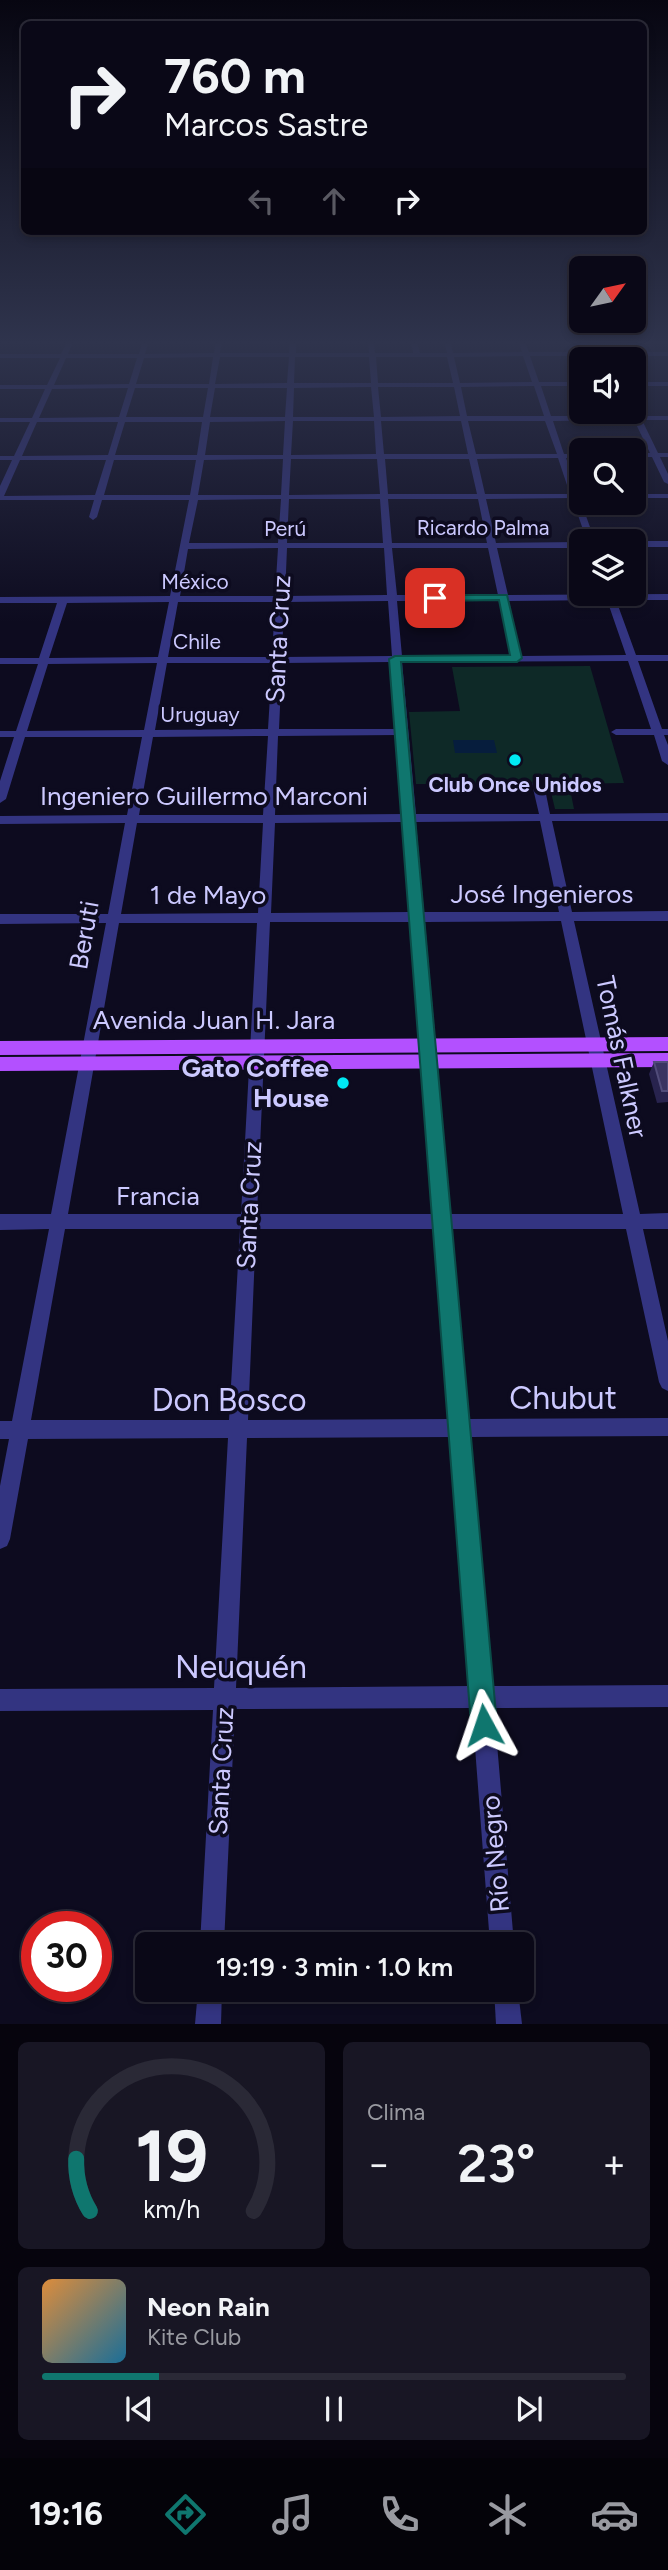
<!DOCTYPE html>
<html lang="es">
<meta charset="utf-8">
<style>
:root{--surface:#0a0817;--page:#181624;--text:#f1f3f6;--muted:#999aa1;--line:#2a2936;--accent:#0f766e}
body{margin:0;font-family:Figtree,sans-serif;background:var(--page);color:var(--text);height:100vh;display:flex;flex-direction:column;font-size:26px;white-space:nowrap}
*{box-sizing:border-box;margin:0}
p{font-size:23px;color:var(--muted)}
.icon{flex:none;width:38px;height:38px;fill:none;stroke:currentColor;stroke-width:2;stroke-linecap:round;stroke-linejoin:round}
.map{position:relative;height:2024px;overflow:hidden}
.drawer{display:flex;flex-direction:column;gap:18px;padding:18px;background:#06040d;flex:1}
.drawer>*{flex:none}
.hud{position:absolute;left:21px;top:21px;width:626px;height:214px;border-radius:10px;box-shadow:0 4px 10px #0003,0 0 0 2px var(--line);background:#0a0817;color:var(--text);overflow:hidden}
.needle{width:46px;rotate:57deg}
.fabs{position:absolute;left:569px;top:256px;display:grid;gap:14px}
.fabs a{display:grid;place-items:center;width:77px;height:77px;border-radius:10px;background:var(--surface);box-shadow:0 4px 10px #0003,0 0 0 2px var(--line);font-size:35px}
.speed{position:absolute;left:21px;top:1911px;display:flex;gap:14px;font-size:35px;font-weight:700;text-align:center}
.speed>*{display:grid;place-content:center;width:91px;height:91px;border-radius:50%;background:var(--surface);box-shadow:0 4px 10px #0003,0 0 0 2px var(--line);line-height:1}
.speed .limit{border:10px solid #d22;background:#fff;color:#111}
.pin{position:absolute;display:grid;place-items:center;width:60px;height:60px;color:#fff;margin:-30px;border-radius:14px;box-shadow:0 4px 10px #0006}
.me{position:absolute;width:77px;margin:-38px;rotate:355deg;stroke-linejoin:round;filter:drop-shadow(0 0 5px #0008)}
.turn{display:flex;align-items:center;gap:24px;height:147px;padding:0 28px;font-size:32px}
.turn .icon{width:91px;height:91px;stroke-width:2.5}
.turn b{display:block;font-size:49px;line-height:60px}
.lanes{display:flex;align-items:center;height:66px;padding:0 28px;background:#0003;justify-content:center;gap:35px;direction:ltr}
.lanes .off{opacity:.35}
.big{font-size:52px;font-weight:600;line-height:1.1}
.drawer .card{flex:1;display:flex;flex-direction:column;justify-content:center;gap:10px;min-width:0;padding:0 24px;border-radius:10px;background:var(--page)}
.drawer .dial{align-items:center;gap:0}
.dial svg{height:182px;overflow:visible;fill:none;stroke:var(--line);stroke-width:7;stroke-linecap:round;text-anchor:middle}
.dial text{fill:var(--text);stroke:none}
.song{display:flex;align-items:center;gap:21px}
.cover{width:84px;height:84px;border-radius:10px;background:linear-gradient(135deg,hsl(30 70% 55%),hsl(200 70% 35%))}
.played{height:7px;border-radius:4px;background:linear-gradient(90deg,var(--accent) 20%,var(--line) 20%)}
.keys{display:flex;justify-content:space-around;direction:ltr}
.heat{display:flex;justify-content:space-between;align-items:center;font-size:38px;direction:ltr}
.drawer .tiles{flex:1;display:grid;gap:18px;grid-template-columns:1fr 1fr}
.card:last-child{grid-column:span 2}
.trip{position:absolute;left:135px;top:1932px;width:399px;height:70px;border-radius:10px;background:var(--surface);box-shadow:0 4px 10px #0003,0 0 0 2px var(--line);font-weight:600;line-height:70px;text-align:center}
.tabs{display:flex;height:112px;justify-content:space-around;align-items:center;background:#040309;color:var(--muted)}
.tabs .icon{width:49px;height:49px}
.tabs .active{color:var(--accent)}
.tabs b{font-size:32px;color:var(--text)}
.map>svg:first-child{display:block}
.green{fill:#0e2927}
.water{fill:#061d3d}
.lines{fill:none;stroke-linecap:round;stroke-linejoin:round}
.minor{fill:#333481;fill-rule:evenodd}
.major{fill:#b350ff;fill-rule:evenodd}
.wall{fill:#28234e}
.building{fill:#3a3461;stroke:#514c7a;stroke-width:2}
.route{fill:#0f766e;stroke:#0a4d48;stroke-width:2}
.poi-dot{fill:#00eaf4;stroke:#0d0b1f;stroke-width:2.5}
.labels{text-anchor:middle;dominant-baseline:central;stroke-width:7;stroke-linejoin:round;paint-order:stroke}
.far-street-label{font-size:21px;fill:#ccc9ff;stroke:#0d0b1f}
.far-poi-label{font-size:21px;font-weight:bold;fill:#ccc9ff;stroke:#0d0b1f}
.street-label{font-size:26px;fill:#ccc9ff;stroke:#0d0b1f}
.poi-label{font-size:26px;font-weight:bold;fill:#ccc9ff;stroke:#0d0b1f;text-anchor:end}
.near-street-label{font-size:32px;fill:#ccc9ff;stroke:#0d0b1f}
</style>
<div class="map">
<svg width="668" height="2024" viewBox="0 0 668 2024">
<rect width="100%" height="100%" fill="#0d0b1f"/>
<path class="green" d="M590,666L624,783L569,784L574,809H555L549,784H416L409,712L460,711L452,667Z"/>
<path class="water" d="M453,740H494L497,753H455Z"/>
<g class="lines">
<g class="minor">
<path d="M68,340H74L68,354H139L143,340H149L145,354L214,353L216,340H222L220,353H289L290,340H296V353H369L368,340H374L375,353H413L411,340L417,341L420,353H447L444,340H450L453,353L522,352L518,340H524L529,352H668V356H530L539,382H581V386H541L551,416H632L630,412L634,410L640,416H668V420H642L658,453H668V457H660L668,474V484L664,482L652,457H634V453H650L634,420L553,421L564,454H581V458H566L579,494H581V502L595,541H587L572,498L486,499L496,543L581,542V548H497L508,595L668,594V600H616L636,655H668V661H638L662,729H668V735H664L668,745V765L662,761L654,735H616L611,732L616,729H651L628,661L402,662L416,814H539L532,784L538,780L544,784L550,814L668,813V821H552L572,912L668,911V921H574L640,1214L668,1213V1229H643L668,1341V1391L662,1388L659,1382L626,1229H452L468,1419L668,1418V1436L470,1437L492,1686L668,1685V1707L494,1708L514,1944H490L472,1708L235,1709L224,1944H200L213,1710L0,1711V1689L214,1688L228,1438L28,1439L10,1539L7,1546L0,1549V1486L9,1439H0V1421H12L49,1229L0,1230V1214H51L106,923L0,924V914H108L125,823L0,824V816L127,815L142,737H25L6,799L0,803V781L14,737H0V731H16L38,664H0V658H39L57,603H0V597L170,596L189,500H102L97,517L93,520L89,517L94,500H0V486L12,460H0V456H14L30,422H0V418H32L45,389H0V385H47L60,358H0V354H61ZM523,356L532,382L460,383L454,357ZM213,357L209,384H136L144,358ZM220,357H289L287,383L215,384ZM295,357H369L371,383H294ZM376,357H447L453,383H378ZM66,358H137L129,384L54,385ZM534,386L544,416H467L461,387ZM371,387L374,417H293L294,388ZM378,387H454L460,416L381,417ZM128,388L119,417L39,418L52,389ZM135,388H208L203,417H126ZM215,388H287L285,417H210ZM285,421L283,455H205L210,422ZM293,421H374L376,454L291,455ZM381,421H461L468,454H384ZM468,421H545L557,454H476ZM37,422H118L108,455L22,456ZM125,422H202L197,455H115ZM558,458L570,494H485L477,459ZM283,459L281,495H198L204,460ZM291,459H377L380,494L289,495ZM385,459H469L477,494H388ZM20,460H106L95,495L4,496ZM114,460H196L190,495H104ZM281,499L278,543H189L198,500ZM289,499H380L383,543H287ZM388,499H478L487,543H392ZM278,548L275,596H180L188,549ZM287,548H384L387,595L285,596ZM392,548H488L498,595H397ZM607,600L626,655L521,656L509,601ZM388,601L392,656L282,657L284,602ZM397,601H500L512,656H402ZM169,602L158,657L49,658L67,603ZM178,602H275L272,657H168ZM392,662L397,729H279L282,663ZM157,663L144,730L27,731L48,664ZM167,663H272L268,729L155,730ZM398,735L404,814L275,815L278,736ZM268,736L263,815H139L153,737ZM540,821L559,912H424L416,822ZM404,822L411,912L271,913L275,823ZM137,823H263L258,913L121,914ZM561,921L623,1214H451L425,922ZM270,922H412L434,1214H257ZM119,923H257L241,1214H68ZM65,1229H240L229,1420H31ZM256,1229H435L450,1419L248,1420ZM451,1437L470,1686L236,1688L247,1438Z"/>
<rect x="634" y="382" width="34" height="4"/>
<rect x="634" y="494" width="34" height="4"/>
<rect x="634" y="541" width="34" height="6"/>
<path d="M198,1990H222L221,2024H195Z"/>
<path d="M494,1990H518L522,2024H496Z"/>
</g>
<g class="major">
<path d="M668,1037V1051L0,1055V1041Z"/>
<path d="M668,1053V1067L0,1071V1057Z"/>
</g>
</g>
<path class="wall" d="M654,1062H668V1102L657,1103L649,1074Z"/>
<path class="building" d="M654,1062H668V1091H662Z"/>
<linearGradient id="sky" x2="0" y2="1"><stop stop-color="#070611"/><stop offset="0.55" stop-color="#2f344d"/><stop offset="1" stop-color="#2f344d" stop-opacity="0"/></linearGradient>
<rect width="668" height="623" fill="url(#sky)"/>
<path class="route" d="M431,595H507L522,658L517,662H401L497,1725L493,1734L484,1738L475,1734L471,1725L389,659L395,656L510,655L499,600L435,601L431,600Z"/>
<g class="poi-dot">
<circle cx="515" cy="760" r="7"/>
<circle cx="343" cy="1083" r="7"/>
</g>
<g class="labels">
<g class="far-street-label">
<text x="483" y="527">Ricardo Palma</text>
<text x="285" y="528">Perú</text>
<text x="195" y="581">México</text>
<text x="197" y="641">Chile</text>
<text x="200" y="714">Uruguay</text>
</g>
<g class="far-poi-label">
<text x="515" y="784">Club Once Unidos</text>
</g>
<g class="street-label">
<text transform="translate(278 639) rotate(-87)">Santa Cruz</text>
<text x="204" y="796">Ingeniero Guillermo Marconi</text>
<text x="542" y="894">José Ingenieros</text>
<text x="208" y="895">1 de Mayo</text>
<text transform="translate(84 935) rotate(-80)">Beruti</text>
<text x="214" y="1020">Avenida Juan H. Jara</text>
<text transform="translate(622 1057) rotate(78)">Tomás Falkner</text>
<text x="158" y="1196">Francia</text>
<text transform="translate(249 1205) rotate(-87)">Santa Cruz</text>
<text transform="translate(221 1771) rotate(-87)">Santa Cruz</text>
<text transform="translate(495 1854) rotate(-95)">Río Negro</text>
</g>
<g class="poi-label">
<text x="329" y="1068">Gato Coffee<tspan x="329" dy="30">House</tspan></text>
</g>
<g class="near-street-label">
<text x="563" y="1398">Chubut</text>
<text x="229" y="1400">Don Bosco</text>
<text x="241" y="1667">Neuquén</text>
</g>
</g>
</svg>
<div class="fabs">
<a><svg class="needle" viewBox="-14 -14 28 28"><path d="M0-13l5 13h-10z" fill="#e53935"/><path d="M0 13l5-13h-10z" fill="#999aa1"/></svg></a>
<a><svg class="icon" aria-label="sound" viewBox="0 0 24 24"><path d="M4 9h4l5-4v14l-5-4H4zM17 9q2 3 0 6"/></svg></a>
<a><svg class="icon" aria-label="search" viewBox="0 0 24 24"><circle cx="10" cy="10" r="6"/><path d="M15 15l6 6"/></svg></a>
<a><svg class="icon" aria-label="layers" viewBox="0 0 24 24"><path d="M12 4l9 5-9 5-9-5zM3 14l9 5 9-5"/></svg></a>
</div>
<div class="speed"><div class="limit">30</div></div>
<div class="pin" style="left:435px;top:598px;background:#d93025"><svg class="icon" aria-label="arrive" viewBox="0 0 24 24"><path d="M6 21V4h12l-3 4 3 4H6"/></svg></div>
<svg class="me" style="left:484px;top:1725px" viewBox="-20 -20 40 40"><path d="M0-17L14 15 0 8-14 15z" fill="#0f766e" stroke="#fff" stroke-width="4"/></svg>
<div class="trip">19:19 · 3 min · 1.0 km</div>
<div class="hud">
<div class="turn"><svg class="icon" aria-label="right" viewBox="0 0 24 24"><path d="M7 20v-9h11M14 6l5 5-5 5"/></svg><div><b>760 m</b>Marcos Sastre</div></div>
<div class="lanes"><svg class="icon off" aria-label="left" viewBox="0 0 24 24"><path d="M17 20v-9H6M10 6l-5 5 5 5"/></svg><svg class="icon off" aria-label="ahead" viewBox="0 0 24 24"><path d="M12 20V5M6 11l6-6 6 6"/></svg><svg class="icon" aria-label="right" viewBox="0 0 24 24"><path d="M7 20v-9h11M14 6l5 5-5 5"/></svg></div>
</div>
</div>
<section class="drawer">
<div class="tiles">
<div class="card dial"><svg viewBox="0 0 100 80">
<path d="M14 69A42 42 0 1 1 86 69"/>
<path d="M14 69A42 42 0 0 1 8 46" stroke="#0f766e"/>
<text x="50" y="56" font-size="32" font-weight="700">19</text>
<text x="50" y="72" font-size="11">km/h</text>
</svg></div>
<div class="card"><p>Clima</p>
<div class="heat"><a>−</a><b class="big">23°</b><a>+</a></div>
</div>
<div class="card">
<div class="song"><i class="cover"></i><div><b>Neon Rain</b><p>Kite Club</p></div></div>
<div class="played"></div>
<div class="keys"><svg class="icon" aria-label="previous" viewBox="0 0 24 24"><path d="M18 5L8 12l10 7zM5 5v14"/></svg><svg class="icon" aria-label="pause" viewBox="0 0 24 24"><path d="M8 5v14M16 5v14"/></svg><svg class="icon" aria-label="next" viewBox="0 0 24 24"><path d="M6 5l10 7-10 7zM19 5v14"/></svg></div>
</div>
</div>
</section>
<nav class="tabs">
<b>19:16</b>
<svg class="icon active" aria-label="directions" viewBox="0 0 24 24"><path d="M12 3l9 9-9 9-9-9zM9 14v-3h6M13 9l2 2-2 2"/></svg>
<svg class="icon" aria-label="music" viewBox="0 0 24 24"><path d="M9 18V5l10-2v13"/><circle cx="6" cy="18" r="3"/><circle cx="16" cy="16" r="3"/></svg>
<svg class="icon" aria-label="phone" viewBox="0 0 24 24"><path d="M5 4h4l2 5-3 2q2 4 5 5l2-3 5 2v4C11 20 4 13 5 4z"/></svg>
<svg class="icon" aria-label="climate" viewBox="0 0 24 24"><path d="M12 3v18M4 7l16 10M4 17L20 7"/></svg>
<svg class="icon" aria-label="car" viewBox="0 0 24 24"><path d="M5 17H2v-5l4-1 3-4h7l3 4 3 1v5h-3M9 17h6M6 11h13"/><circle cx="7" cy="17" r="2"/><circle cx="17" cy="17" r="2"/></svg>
</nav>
